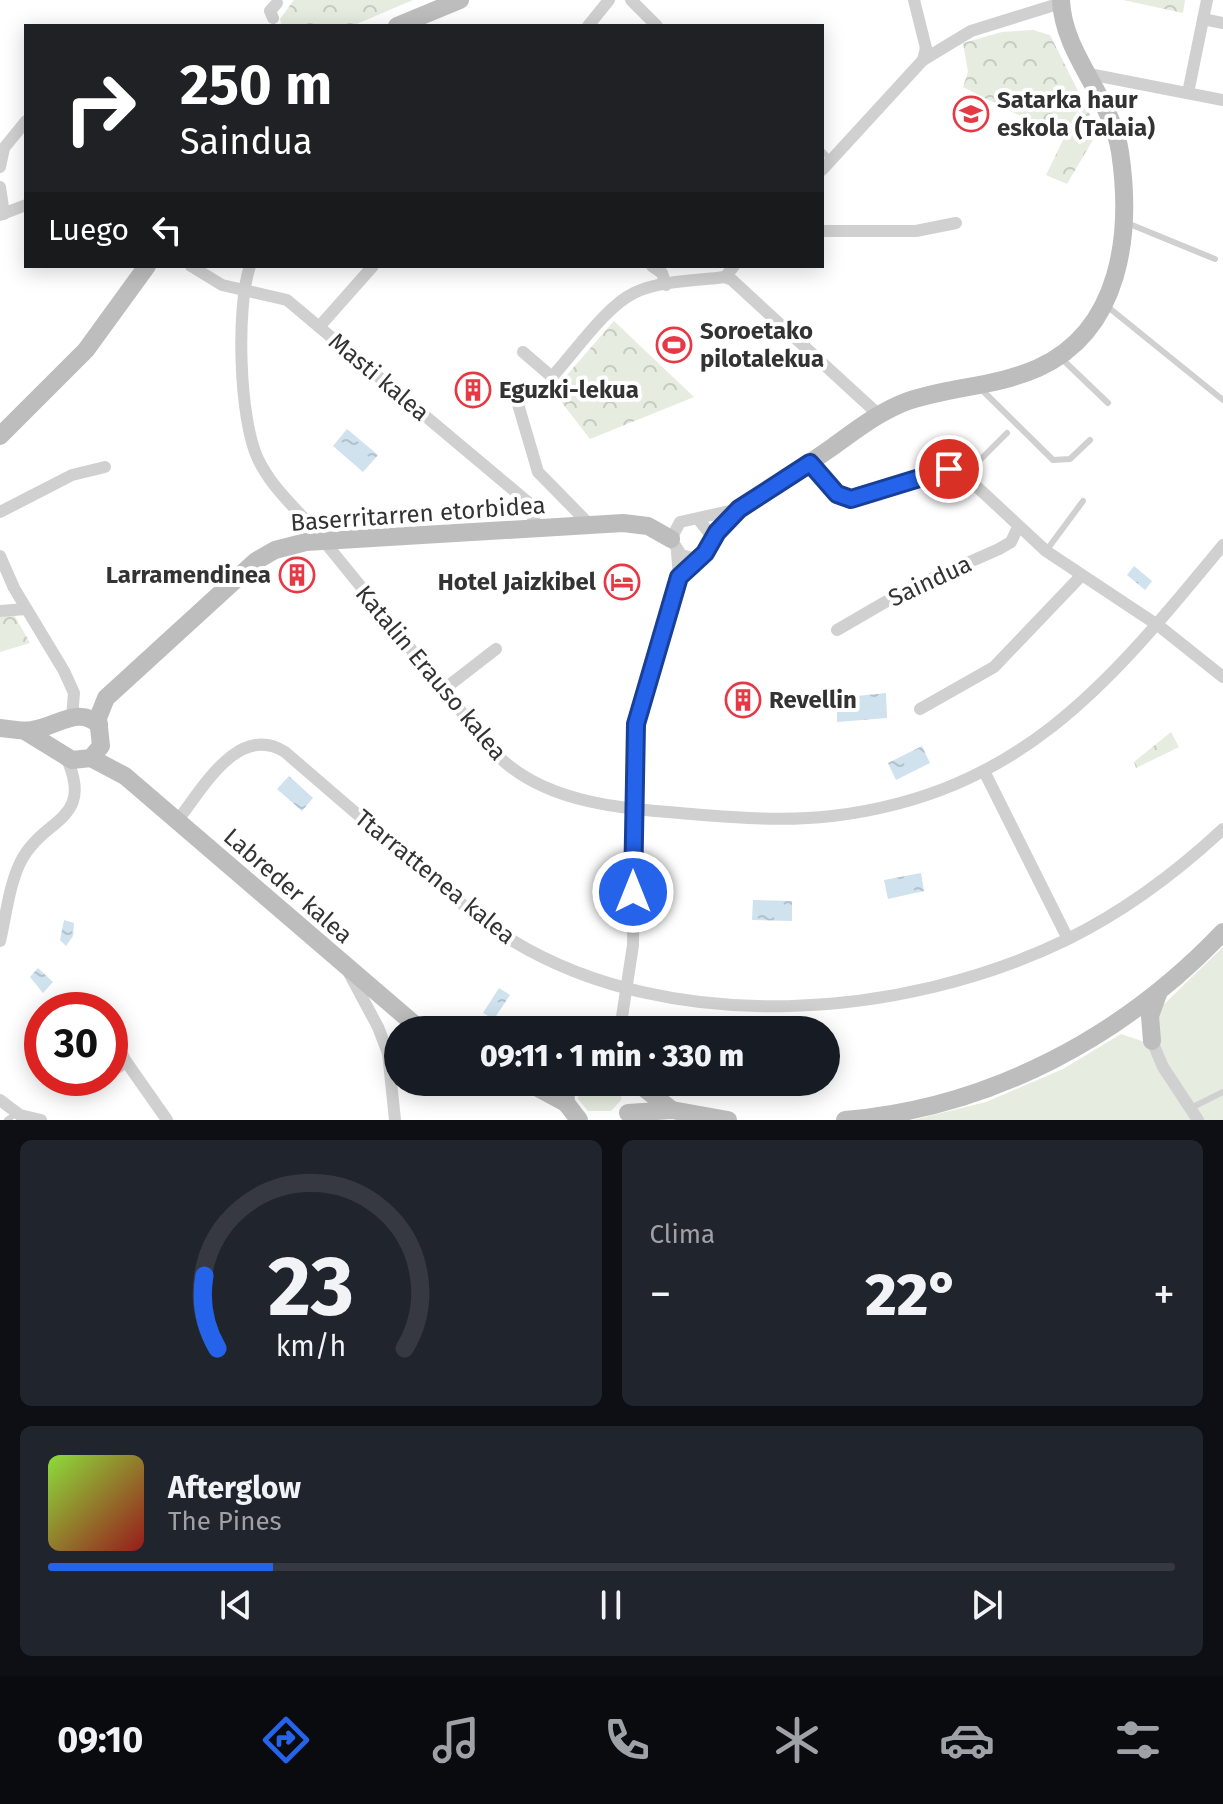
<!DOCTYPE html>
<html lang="es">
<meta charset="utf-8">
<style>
:root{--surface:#171b24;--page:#20242c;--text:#f1f3f6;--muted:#9ea1a6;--line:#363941;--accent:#2563eb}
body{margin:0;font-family:"Fira Sans",sans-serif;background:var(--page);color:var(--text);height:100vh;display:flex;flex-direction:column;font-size:30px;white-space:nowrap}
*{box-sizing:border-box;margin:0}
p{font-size:26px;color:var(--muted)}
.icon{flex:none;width:44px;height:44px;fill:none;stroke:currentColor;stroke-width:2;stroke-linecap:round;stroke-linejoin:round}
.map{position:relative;height:1120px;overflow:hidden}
.side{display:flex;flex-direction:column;gap:20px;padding:20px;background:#0d0f14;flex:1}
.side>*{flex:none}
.top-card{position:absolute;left:24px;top:24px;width:800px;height:244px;border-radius:0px;box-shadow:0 4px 20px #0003;background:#202124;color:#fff;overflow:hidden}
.speed{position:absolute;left:24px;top:992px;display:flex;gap:16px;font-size:40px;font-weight:700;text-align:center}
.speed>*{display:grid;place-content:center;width:104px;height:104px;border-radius:50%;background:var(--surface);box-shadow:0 4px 20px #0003;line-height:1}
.speed .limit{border:12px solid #d22;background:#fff;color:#111}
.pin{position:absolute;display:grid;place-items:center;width:68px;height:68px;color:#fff;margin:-34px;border:4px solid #fff;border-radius:50%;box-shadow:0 2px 8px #0007}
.me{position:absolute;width:88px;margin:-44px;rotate:0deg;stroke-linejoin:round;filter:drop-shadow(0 0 6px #0008)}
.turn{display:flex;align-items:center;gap:28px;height:168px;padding:0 24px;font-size:36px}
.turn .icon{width:104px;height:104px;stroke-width:2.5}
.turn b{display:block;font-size:56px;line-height:68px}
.then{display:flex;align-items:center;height:76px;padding:0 24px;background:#0003;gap:16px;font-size:30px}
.big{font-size:60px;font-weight:800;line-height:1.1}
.side .tile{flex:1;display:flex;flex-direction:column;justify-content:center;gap:12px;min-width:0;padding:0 28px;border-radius:12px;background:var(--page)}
.side .dial{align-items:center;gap:0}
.dial svg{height:208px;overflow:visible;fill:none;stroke:var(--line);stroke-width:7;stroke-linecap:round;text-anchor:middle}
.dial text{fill:var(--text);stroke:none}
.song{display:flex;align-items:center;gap:24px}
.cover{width:96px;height:96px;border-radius:12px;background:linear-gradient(135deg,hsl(90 70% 55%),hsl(0 70% 35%))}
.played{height:8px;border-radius:4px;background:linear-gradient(90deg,var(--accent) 20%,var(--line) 20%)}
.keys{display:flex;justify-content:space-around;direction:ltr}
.heat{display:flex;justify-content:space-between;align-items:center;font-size:44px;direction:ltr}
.side .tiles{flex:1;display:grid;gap:20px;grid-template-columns:1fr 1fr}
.tile:last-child{grid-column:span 2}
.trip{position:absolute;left:384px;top:1016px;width:456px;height:80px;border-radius:40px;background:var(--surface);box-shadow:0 4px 20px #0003;font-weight:800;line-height:80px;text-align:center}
.tab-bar{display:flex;height:128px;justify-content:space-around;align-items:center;background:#090b0e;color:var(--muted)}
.tab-bar .icon{width:56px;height:56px}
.tab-bar .current{color:var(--accent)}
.tab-bar b{font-size:36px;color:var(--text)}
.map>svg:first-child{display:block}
.grass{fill:#e6ecdf}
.forest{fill:url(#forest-crowns)}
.water{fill:url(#water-ripples)}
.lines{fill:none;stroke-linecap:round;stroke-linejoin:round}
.lane{stroke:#d0d0d0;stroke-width:6}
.street{stroke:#d0d0d0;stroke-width:12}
.secondary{stroke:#bdbdbd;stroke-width:18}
.route-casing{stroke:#184099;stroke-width:20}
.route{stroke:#2563eb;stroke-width:14}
.labels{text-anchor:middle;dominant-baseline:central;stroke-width:8;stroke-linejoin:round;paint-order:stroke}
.poi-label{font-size:24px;font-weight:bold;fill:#333;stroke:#fff;text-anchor:start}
.street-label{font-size:24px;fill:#333;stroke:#fff}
</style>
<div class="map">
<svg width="1223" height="1120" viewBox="0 0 1223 1120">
<defs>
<pattern id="forest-crowns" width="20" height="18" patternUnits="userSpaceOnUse" patternTransform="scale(2)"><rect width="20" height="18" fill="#e6ecdf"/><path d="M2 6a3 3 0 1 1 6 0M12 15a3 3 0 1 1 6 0" fill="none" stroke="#c6cbc0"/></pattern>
<pattern id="water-ripples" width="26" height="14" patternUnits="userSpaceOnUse" patternTransform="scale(2)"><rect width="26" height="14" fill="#cfe2ee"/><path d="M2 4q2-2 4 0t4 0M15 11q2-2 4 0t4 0" fill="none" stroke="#b2c2cd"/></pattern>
</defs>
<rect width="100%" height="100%" fill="#fff"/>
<g class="grass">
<path d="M1223,947V1120H913L986,1102L1063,1069L1121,1034L1157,1046L1159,1009Z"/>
<path d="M579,1082H622L621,1100L611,1111H588L578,1099Z"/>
</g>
<g class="forest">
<path d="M294,0H413L352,26H282L280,19Z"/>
<path d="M1123,0H1185L1183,13Z"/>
<path d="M1033,30L1050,35L1098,131L1067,184L1046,175L1064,138L963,87L968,72L963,43L1002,32Z"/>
<path d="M614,321L694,397L590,439L553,391Z"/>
<path d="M13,613L30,643L0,652V614Z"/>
<path d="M1171,732L1179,747L1136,768L1134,762Z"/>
</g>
<g class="water">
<path d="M347,429L378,455L363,472L333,446Z"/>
<path d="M1134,566L1152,581L1145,590L1127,575Z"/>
<path d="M886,693L887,718L837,722V698Z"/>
<path d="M922,746L930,763L896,780L888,763Z"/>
<path d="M289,776L313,798L302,811L277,789Z"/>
<path d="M921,873L924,891L888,899L884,880Z"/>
<path d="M753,900L792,901V921L752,920Z"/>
<path d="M64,920L74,923L73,936L66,946L60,940Z"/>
<path d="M38,968L53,982L43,993L30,977Z"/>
<path d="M499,988L510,995L494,1019L483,1013Z"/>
</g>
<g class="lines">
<g class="lane">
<path d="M822,151L831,160"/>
<path d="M1127,223L1215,259"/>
<path d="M1108,307L1223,400"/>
<path d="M1061,358L1108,403"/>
<path d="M981,389L1053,460L1070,459L1090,440"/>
<path d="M964,472L969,471L1007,433"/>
<path d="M1046,551L1083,501"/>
<path d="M1193,1107L1223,1092"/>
<path d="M7,1120L17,1113"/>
</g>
<g class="street">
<path d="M631,0L657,26"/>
<path d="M914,0L926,48L923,60"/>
<path d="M273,18L270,11L277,3"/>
<path d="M1203,19L1223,23"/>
<path d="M588,26L609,0"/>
<path d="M1089,74L1223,100"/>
<path d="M1188,93L1207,0"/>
<path d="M0,167L4,148L26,121"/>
<path d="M822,170L923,60L971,31L1061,3"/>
<path d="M0,187L4,214"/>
<path d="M0,215L26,205"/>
<path d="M822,231H916L956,223"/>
<path d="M191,266L222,285L287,300L529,503L535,515L530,529"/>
<path d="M250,266C236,307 239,419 258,459C274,492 300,511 322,539C382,611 438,686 499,757C546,802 617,808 680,813C730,817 781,822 832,816C1022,793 1110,682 1223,545"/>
<path d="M652,266L662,273L666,285"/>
<path d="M725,277L732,280L879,415"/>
<path d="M319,327L373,266"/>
<path d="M523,352L552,377C574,353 606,306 634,293C661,280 696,281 725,277L734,266"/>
<path d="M515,394L538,472L590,525"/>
<path d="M810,463L837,494L851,499L936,471L961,472L1046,551L1159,626L1223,677"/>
<path d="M0,512L72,475L105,467"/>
<path d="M699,520L710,534L708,549L693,558L681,555L671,539L680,522L739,509"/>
<path d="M0,556L14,588L64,671L74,693L72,717"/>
<path d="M0,611L26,609"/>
<path d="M837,630L906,590L999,549L1011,542L1018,527"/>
<path d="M443,690L496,649"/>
<path d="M920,709L994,667L1081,576"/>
<path d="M984,771L1068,939"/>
<path d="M177,821C202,790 238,722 285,752C329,790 373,828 418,866C448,892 478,920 513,941C672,1037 903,1019 1066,940C1123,912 1177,872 1223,829"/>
<path d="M0,941C6,916 9,886 20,863C42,817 96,822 66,757"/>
<path d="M349,973L378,1027L388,1053L395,1120"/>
<path d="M620,1030L633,945L636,724L679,577L677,552"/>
<path d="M1152,1041L1163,1067L1198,1120"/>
<path d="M110,1049L119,1048L125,1060L167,1120"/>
<path d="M388,1053L398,1039"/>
<path d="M110,1067H119L125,1060"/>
<path d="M0,1100L20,1115L41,1120"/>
</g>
<g class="secondary">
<path d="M397,26L460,0"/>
<path d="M0,436L86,350L147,266"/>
<path d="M739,509C770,489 801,469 831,448C855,431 880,411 908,401C950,387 998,386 1038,368C1122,330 1132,232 1120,152C1112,98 1063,55 1061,0"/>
<path d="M0,728C11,729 22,732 32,730C56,727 79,705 99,725"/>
<path d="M25,731L72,760L91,758L101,746L98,718L106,698L256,561L275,550L306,542L623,523L648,526L671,539"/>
<path d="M91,758L125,776L421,1030"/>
<path d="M1152,1041L1150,1016L1158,994"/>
<path d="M527,1082L566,1103"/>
<path d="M565,1082L566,1103L579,1120"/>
<path d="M636,1082L672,1110"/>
<path d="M628,1113L672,1110L728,1120"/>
<path d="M845,1120C990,1108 1123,1037 1223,932"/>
</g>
</g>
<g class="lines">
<g class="route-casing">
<path id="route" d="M633,892L636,724L679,577L705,553L717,532L739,509L810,463L837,494L851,499L949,469"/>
</g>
<use href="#route" class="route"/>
</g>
<defs>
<g id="school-ring" transform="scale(1.8)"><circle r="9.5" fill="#fff" stroke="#e63946" stroke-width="1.5"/><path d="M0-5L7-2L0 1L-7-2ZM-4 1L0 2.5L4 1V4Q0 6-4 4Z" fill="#e63946"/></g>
<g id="stadium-ring" transform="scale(1.8)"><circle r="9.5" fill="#fff" stroke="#e63946" stroke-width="1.5"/><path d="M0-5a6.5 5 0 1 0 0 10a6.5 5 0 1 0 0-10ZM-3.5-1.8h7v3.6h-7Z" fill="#e63946"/></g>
<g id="building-ring" transform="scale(1.8)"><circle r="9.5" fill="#fff" stroke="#e63946" stroke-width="1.5"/><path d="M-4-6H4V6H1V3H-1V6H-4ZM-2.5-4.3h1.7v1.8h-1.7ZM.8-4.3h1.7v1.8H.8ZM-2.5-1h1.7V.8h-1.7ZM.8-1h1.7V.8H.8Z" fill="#e63946"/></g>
<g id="hotel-ring" transform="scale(1.8)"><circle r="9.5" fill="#fff" stroke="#e63946" stroke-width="1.5"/><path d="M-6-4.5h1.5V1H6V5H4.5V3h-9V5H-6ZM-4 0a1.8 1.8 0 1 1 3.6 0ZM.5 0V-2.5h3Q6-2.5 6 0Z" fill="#e63946"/></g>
</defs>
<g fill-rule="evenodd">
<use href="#school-ring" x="971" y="114"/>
<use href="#stadium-ring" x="674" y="345"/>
<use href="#building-ring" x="473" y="390"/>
<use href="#building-ring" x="297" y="575"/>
<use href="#hotel-ring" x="622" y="582"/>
<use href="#building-ring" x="743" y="700"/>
</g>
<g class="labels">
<g class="poi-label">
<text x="997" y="100">Satarka haur<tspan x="997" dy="28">eskola (Talaia)</tspan></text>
<text x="700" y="331">Soroetako<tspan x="700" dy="28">pilotalekua</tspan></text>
<text x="499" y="390">Eguzki-lekua</text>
<text x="271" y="575" text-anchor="end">Larramendinea</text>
<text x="596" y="582" text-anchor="end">Hotel Jaizkibel</text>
<text x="769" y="700">Revellin</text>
</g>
<g class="street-label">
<text transform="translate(379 377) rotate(40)">Masti kalea</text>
<text transform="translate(418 514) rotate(-4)">Baserritarren etorbidea</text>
<text transform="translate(930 581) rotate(-25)">Saindua</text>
<text transform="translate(431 673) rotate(50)">Katalin Erauso kalea</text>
<text transform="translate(435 877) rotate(39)">Ttarrattenea kalea</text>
<text transform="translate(288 886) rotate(41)">Labreder kalea</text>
</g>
</g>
</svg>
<div class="speed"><div class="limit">30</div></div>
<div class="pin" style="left:949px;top:469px;background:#d93025"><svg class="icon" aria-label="arrive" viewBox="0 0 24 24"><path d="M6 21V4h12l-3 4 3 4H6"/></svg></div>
<svg class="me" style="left:633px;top:892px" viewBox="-20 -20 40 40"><circle r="17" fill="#2563eb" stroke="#fff" stroke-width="3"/><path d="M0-11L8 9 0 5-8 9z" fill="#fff"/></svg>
<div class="trip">09:11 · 1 min · 330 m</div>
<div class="top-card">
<div class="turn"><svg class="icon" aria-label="right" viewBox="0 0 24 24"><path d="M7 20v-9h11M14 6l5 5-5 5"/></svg><div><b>250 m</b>Saindua</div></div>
<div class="then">Luego<svg class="icon" aria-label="left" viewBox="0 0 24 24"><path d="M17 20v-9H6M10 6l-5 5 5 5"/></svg></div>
</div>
</div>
<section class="side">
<div class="tiles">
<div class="tile dial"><svg viewBox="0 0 100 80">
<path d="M14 69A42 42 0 1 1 86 69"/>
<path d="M14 69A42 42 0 0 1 9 41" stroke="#2563eb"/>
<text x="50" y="56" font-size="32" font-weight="700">23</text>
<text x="50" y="72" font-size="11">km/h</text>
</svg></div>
<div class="tile"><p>Clima</p>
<div class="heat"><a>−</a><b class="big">22°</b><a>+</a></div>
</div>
<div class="tile">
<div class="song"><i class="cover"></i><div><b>Afterglow</b><p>The Pines</p></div></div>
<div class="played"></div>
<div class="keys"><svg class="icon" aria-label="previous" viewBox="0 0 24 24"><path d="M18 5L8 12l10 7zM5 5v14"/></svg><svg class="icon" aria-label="pause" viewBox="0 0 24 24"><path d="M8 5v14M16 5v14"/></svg><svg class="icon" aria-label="next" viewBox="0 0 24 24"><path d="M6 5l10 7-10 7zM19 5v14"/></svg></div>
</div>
</div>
</section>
<nav class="tab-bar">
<b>09:10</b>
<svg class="icon current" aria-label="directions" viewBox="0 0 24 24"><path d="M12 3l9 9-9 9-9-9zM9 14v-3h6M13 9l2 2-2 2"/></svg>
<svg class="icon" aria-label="music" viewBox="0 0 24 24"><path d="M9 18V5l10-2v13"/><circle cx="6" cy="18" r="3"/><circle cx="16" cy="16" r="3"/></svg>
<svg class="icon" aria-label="phone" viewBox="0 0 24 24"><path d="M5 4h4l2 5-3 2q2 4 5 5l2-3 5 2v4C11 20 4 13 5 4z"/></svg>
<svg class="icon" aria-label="climate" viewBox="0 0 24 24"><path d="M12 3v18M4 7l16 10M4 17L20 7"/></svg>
<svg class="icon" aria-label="car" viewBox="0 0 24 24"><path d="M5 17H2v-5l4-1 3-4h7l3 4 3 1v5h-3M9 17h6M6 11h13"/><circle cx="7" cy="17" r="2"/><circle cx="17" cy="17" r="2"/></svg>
<svg class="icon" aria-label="filters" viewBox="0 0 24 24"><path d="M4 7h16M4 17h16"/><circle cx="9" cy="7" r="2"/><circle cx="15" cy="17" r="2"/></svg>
</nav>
